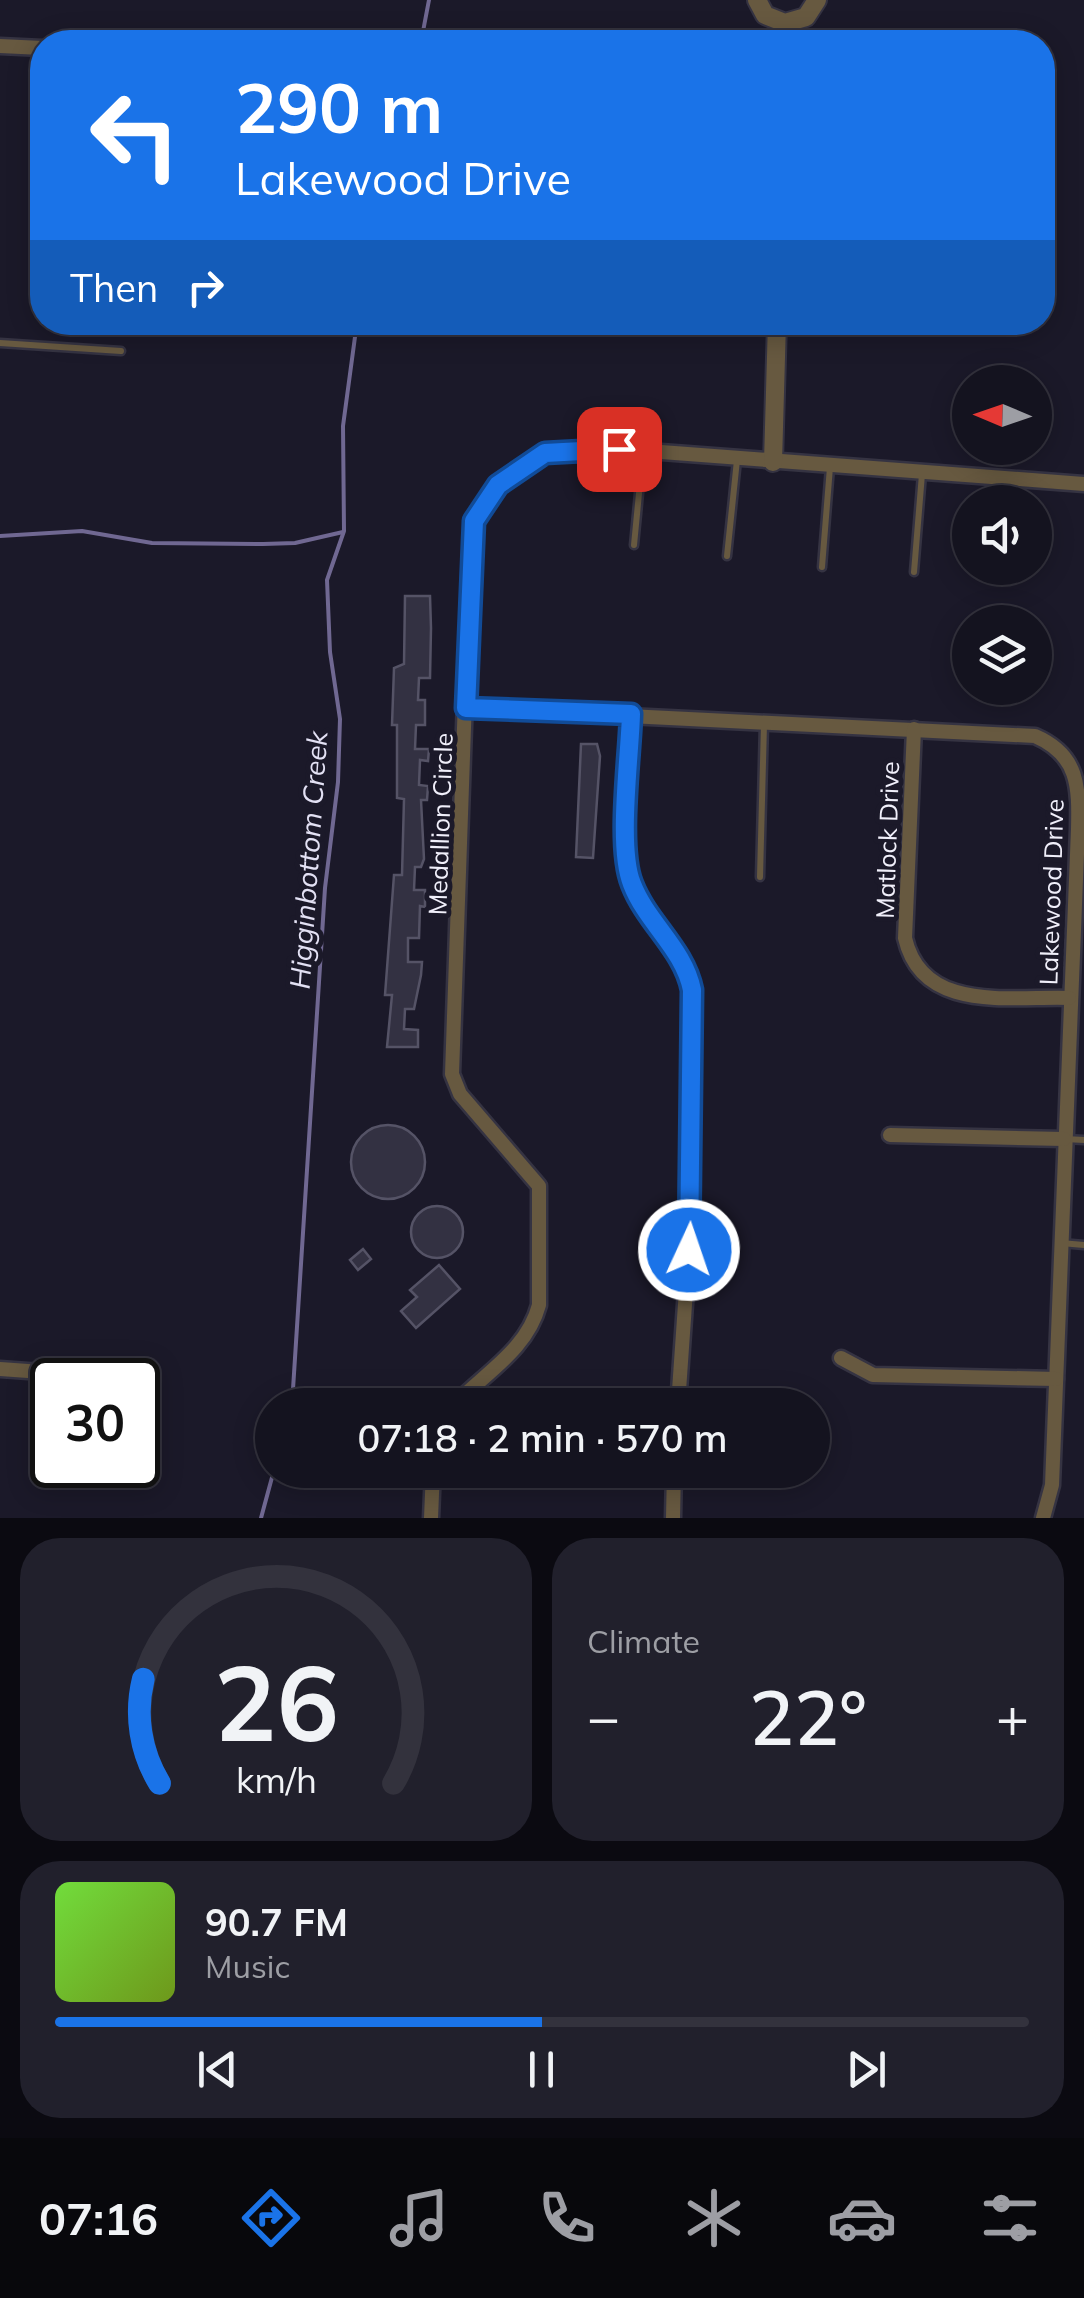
<!DOCTYPE html>
<meta charset="utf-8">
<style>
:root{--surface:#14131f;--page:#21202c;--text:#f1f3f6;--muted:#9d9ea4;--line:#33323d;--accent:#1a73e8}
body{margin:0;font-family:Mulish,sans-serif;background:var(--page);color:var(--text);height:100vh;display:flex;flex-direction:column;font-size:38px;white-space:nowrap}
*{box-sizing:border-box;margin:0}
p{font-size:32px;color:var(--muted)}
.icon{flex:none;width:55px;height:55px;fill:none;stroke:currentColor;stroke-width:2;stroke-linecap:round;stroke-linejoin:round}
.map{position:relative;height:1518px;overflow:hidden}
.panel{display:flex;flex-direction:column;gap:20px;padding:20px;background:#0b0a11;flex:1}
.panel>*{flex:none}
.banner{position:absolute;left:30px;top:30px;width:1025px;height:305px;border-radius:40px;box-shadow:0 5px 25px #0003,0 0 0 2px var(--line);background:#1a73e8;color:#fff;overflow:hidden}
.needle{width:65px;rotate:272deg}
.controls{position:absolute;left:952px;top:365px;display:grid;gap:20px}
.controls a{display:grid;place-items:center;width:100px;height:100px;border-radius:50%;background:var(--surface);box-shadow:0 5px 25px #0003,0 0 0 2px var(--line);font-size:50px}
.speed{position:absolute;left:30px;top:1358px;display:flex;gap:20px;font-size:50px;font-weight:700;text-align:center}
.speed>*{display:grid;place-content:center;width:130px;height:130px;border-radius:50%;background:var(--surface);box-shadow:0 5px 25px #0003,0 0 0 2px var(--line);line-height:1}
.speed .limit{border:5px solid #111;border-radius:15px;background:#fff;color:#111}
.pin{position:absolute;display:grid;place-items:center;width:85px;height:85px;color:#fff;margin:-42px;border-radius:20px;box-shadow:0 5px 15px #0006}
.me{position:absolute;width:110px;margin:-55px;rotate:3deg;stroke-linejoin:round;filter:drop-shadow(0 0 8px #0008)}
.turn{display:flex;align-items:center;gap:35px;height:210px;padding:0 40px;font-size:45px}
.turn .icon{width:130px;height:130px;stroke-width:2.5}
.turn b{display:block;font-size:70px;line-height:85px}
.then{display:flex;align-items:center;height:95px;padding:0 40px;background:#0003;gap:20px;font-size:38px}
.big{font-size:75px;font-weight:600;line-height:1.1}
.panel .widget{flex:1;display:flex;flex-direction:column;justify-content:center;gap:15px;min-width:0;padding:0 35px;border-radius:40px;background:var(--page)}
.panel .dial{align-items:center;gap:0}
.dial svg{height:260px;overflow:visible;fill:none;stroke:var(--line);stroke-width:7;stroke-linecap:round;text-anchor:middle}
.dial text{fill:var(--text);stroke:none}
.song{display:flex;align-items:center;gap:30px}
.cover{width:120px;height:120px;border-radius:15px;background:linear-gradient(135deg,hsl(100 70% 55%),hsl(80 70% 35%))}
.played{height:10px;border-radius:5px;background:linear-gradient(90deg,var(--accent) 50%,var(--line) 50%)}
.keys{display:flex;justify-content:space-around;direction:ltr}
.heat{display:flex;justify-content:space-between;align-items:center;font-size:55px;direction:ltr}
.panel .tiles{flex:1;display:grid;gap:20px;grid-template-columns:1fr 1fr}
.widget:last-child{grid-column:span 2}
.trip{position:absolute;left:255px;top:1388px;width:575px;height:100px;border-radius:50px;background:var(--surface);box-shadow:0 5px 25px #0003,0 0 0 2px var(--line);font-weight:600;line-height:100px;text-align:center}
.tab-bar{display:flex;height:160px;justify-content:space-around;align-items:center;background:#08080c;color:var(--muted)}
.tab-bar .icon{width:70px;height:70px}
.tab-bar .active{color:var(--accent)}
.tab-bar b{font-size:45px;color:var(--text)}
.map>svg:first-child{display:block}
.lines{fill:none;stroke-linecap:round;stroke-linejoin:round}
.stream{stroke:#706892;stroke-width:4}
.building{fill:#333142;stroke:#555366;stroke-width:2.5}
.service-casing{stroke:#353342;stroke-width:11}
.minor-casing{stroke:#353342;stroke-width:19}
.tertiary-casing{stroke:#353342;stroke-width:22}
.service{stroke:#675940;stroke-width:6}
.minor{stroke:#675940;stroke-width:14}
.tertiary{stroke:#675940;stroke-width:18}
.route-casing{stroke:#114b97;stroke-width:25}
.route{stroke:#1a73e8;stroke-width:18}
.labels{text-anchor:middle;dominant-baseline:central;stroke-width:10;stroke-linejoin:round;paint-order:stroke}
.street-label{font-size:25px;fill:#f0effa;stroke:#1b1929}
.water-label{font-size:28px;font-style:italic;fill:#e3e1f4;stroke:#1b1929}
</style>
<div class="map">
<svg width="1084" height="1518" viewBox="0 0 1084 1518">
<rect width="100%" height="100%" fill="#1b1929"/>
<g class="lines">
<g class="stream">
<path d="M421,42L429,0"/>
<path d="M0,536L82,531L152,543L263,544L295,543L343,532"/>
<path d="M292,1405L325,888L338,782L340,719L330,652L327,580L344,531L343,426L357,322"/>
<path d="M261,1518L274,1470"/>
</g>
</g>
<g class="building">
<path d="M405,596H430L431,628L430,678H419L418,700H425V725H416L415,749H429L428,761L420,760L419,785L428,786L427,800H421L424,859L421,867H415L414,890H425V907L420,906L419,938H408V962H422L421,975L414,1009H405L404,1029L418,1030V1047H387L392,995H385L394,875H402L404,799L397,798V725H392L394,668L404,664Z"/>
<path d="M581,744H597L600,756L593,858L576,857Z"/>
<circle cx="388" cy="1162" r="37"/>
<circle cx="437" cy="1232" r="26"/>
<path d="M363,1249L371,1259L358,1270L350,1260Z"/>
<path d="M439,1265L460,1289L416,1328L401,1311L417,1297L410,1290Z"/>
</g>
<g class="lines">
<g class="service-casing">
<g id="service">
<path d="M0,343L121,351"/>
<path d="M634,545L643,452"/>
<path d="M727,556L737,460"/>
<path d="M822,567L830,467"/>
<path d="M914,572L922,474"/>
<path d="M760,877L764,724"/>
<path d="M1065,1139L1084,1140"/>
<path d="M1061,1243L1084,1245"/>
</g>
</g>
<g class="minor-casing">
<g id="minor">
<path d="M0,46L42,48"/>
<path d="M466,708L1035,736C1079,755 1079,787 1078,829L1052,1485L1043,1518"/>
<path d="M631,714C630,757 617,847 632,884C647,923 684,949 693,991L691,1218L678,1405"/>
<path d="M914,729L905,938C922,1013 1009,996 1069,998"/>
<path d="M890,1135L1064,1139"/>
<path d="M841,1358L873,1375L1056,1379"/>
<path d="M0,1369L83,1375"/>
<path d="M454,1405C485,1373 527,1350 539,1305V1186L460,1094L452,1074L470,555L473,521L498,485L545,453L595,447L1084,484"/>
<path d="M431,1518L433,1470"/>
<path d="M673,1518L674,1470"/>
</g>
</g>
<g class="tertiary-casing">
<g id="tertiary">
<path d="M757,0L765,15L785,23L806,17L817,0"/>
<path d="M773,462L777,322"/>
</g>
</g>
<use href="#service" class="service"/>
<use href="#minor" class="minor"/>
<use href="#tertiary" class="tertiary"/>
</g>
<g class="lines">
<g class="route-casing">
<path id="route" d="M619,449L545,453L498,485L474,521L466,708L631,714C630,756 617,847 632,884C647,923 684,949 692,990L689,1250"/>
</g>
<use href="#route" class="route"/>
</g>
<g class="labels">
<g class="street-label">
<text transform="translate(440 824) rotate(-88)">Medallion Circle</text>
<text transform="translate(887 840) rotate(-88)">Matlock Drive</text>
<text transform="translate(1051 892) rotate(-88)">Lakewood Drive</text>
</g>
<g class="water-label">
<text transform="translate(308 860) rotate(-86)">Higginbottom Creek</text>
</g>
</g>
</svg>
<div class="controls">
<a><svg class="needle" viewBox="-14 -14 28 28"><path d="M0-13l5 13h-10z" fill="#e53935"/><path d="M0 13l5-13h-10z" fill="#9d9ea4"/></svg></a>
<a><svg class="icon" aria-label="sound" viewBox="0 0 24 24"><path d="M4 9h4l5-4v14l-5-4H4zM17 9q2 3 0 6"/></svg></a>
<a><svg class="icon" aria-label="layers" viewBox="0 0 24 24"><path d="M12 4l9 5-9 5-9-5zM3 14l9 5 9-5"/></svg></a>
</div>
<div class="speed"><div class="limit">30</div></div>
<div class="pin" style="left:619px;top:449px;background:#d93025"><svg class="icon" aria-label="arrive" viewBox="0 0 24 24"><path d="M6 21V4h12l-3 4 3 4H6"/></svg></div>
<svg class="me" style="left:689px;top:1250px" viewBox="-20 -20 40 40"><circle r="17" fill="#1a73e8" stroke="#fff" stroke-width="3"/><path d="M0-11L8 9 0 5-8 9z" fill="#fff"/></svg>
<div class="trip">07:18 · 2 min · 570 m</div>
<div class="banner">
<div class="turn"><svg class="icon" aria-label="left" viewBox="0 0 24 24"><path d="M17 20v-9H6M10 6l-5 5 5 5"/></svg><div><b>290 m</b>Lakewood Drive</div></div>
<div class="then">Then<svg class="icon" aria-label="right" viewBox="0 0 24 24"><path d="M7 20v-9h11M14 6l5 5-5 5"/></svg></div>
</div>
</div>
<section class="panel">
<div class="tiles">
<div class="widget dial"><svg viewBox="0 0 100 80">
<path d="M14 69A42 42 0 1 1 86 69"/>
<path d="M14 69A42 42 0 0 1 9 37" stroke="#1a73e8"/>
<text x="50" y="56" font-size="32" font-weight="700">26</text>
<text x="50" y="72" font-size="11">km/h</text>
</svg></div>
<div class="widget"><p>Climate</p>
<div class="heat"><a>−</a><b class="big">22°</b><a>+</a></div>
</div>
<div class="widget">
<div class="song"><i class="cover"></i><div><b>90.7 FM</b><p>Music</p></div></div>
<div class="played"></div>
<div class="keys"><svg class="icon" aria-label="previous" viewBox="0 0 24 24"><path d="M18 5L8 12l10 7zM5 5v14"/></svg><svg class="icon" aria-label="pause" viewBox="0 0 24 24"><path d="M8 5v14M16 5v14"/></svg><svg class="icon" aria-label="next" viewBox="0 0 24 24"><path d="M6 5l10 7-10 7zM19 5v14"/></svg></div>
</div>
</div>
</section>
<nav class="tab-bar">
<b>07:16</b>
<svg class="icon active" aria-label="directions" viewBox="0 0 24 24"><path d="M12 3l9 9-9 9-9-9zM9 14v-3h6M13 9l2 2-2 2"/></svg>
<svg class="icon" aria-label="music" viewBox="0 0 24 24"><path d="M9 18V5l10-2v13"/><circle cx="6" cy="18" r="3"/><circle cx="16" cy="16" r="3"/></svg>
<svg class="icon" aria-label="phone" viewBox="0 0 24 24"><path d="M5 4h4l2 5-3 2q2 4 5 5l2-3 5 2v4C11 20 4 13 5 4z"/></svg>
<svg class="icon" aria-label="climate" viewBox="0 0 24 24"><path d="M12 3v18M4 7l16 10M4 17L20 7"/></svg>
<svg class="icon" aria-label="car" viewBox="0 0 24 24"><path d="M5 17H2v-5l4-1 3-4h7l3 4 3 1v5h-3M9 17h6M6 11h13"/><circle cx="7" cy="17" r="2"/><circle cx="17" cy="17" r="2"/></svg>
<svg class="icon" aria-label="filters" viewBox="0 0 24 24"><path d="M4 7h16M4 17h16"/><circle cx="9" cy="7" r="2"/><circle cx="15" cy="17" r="2"/></svg>
</nav>
